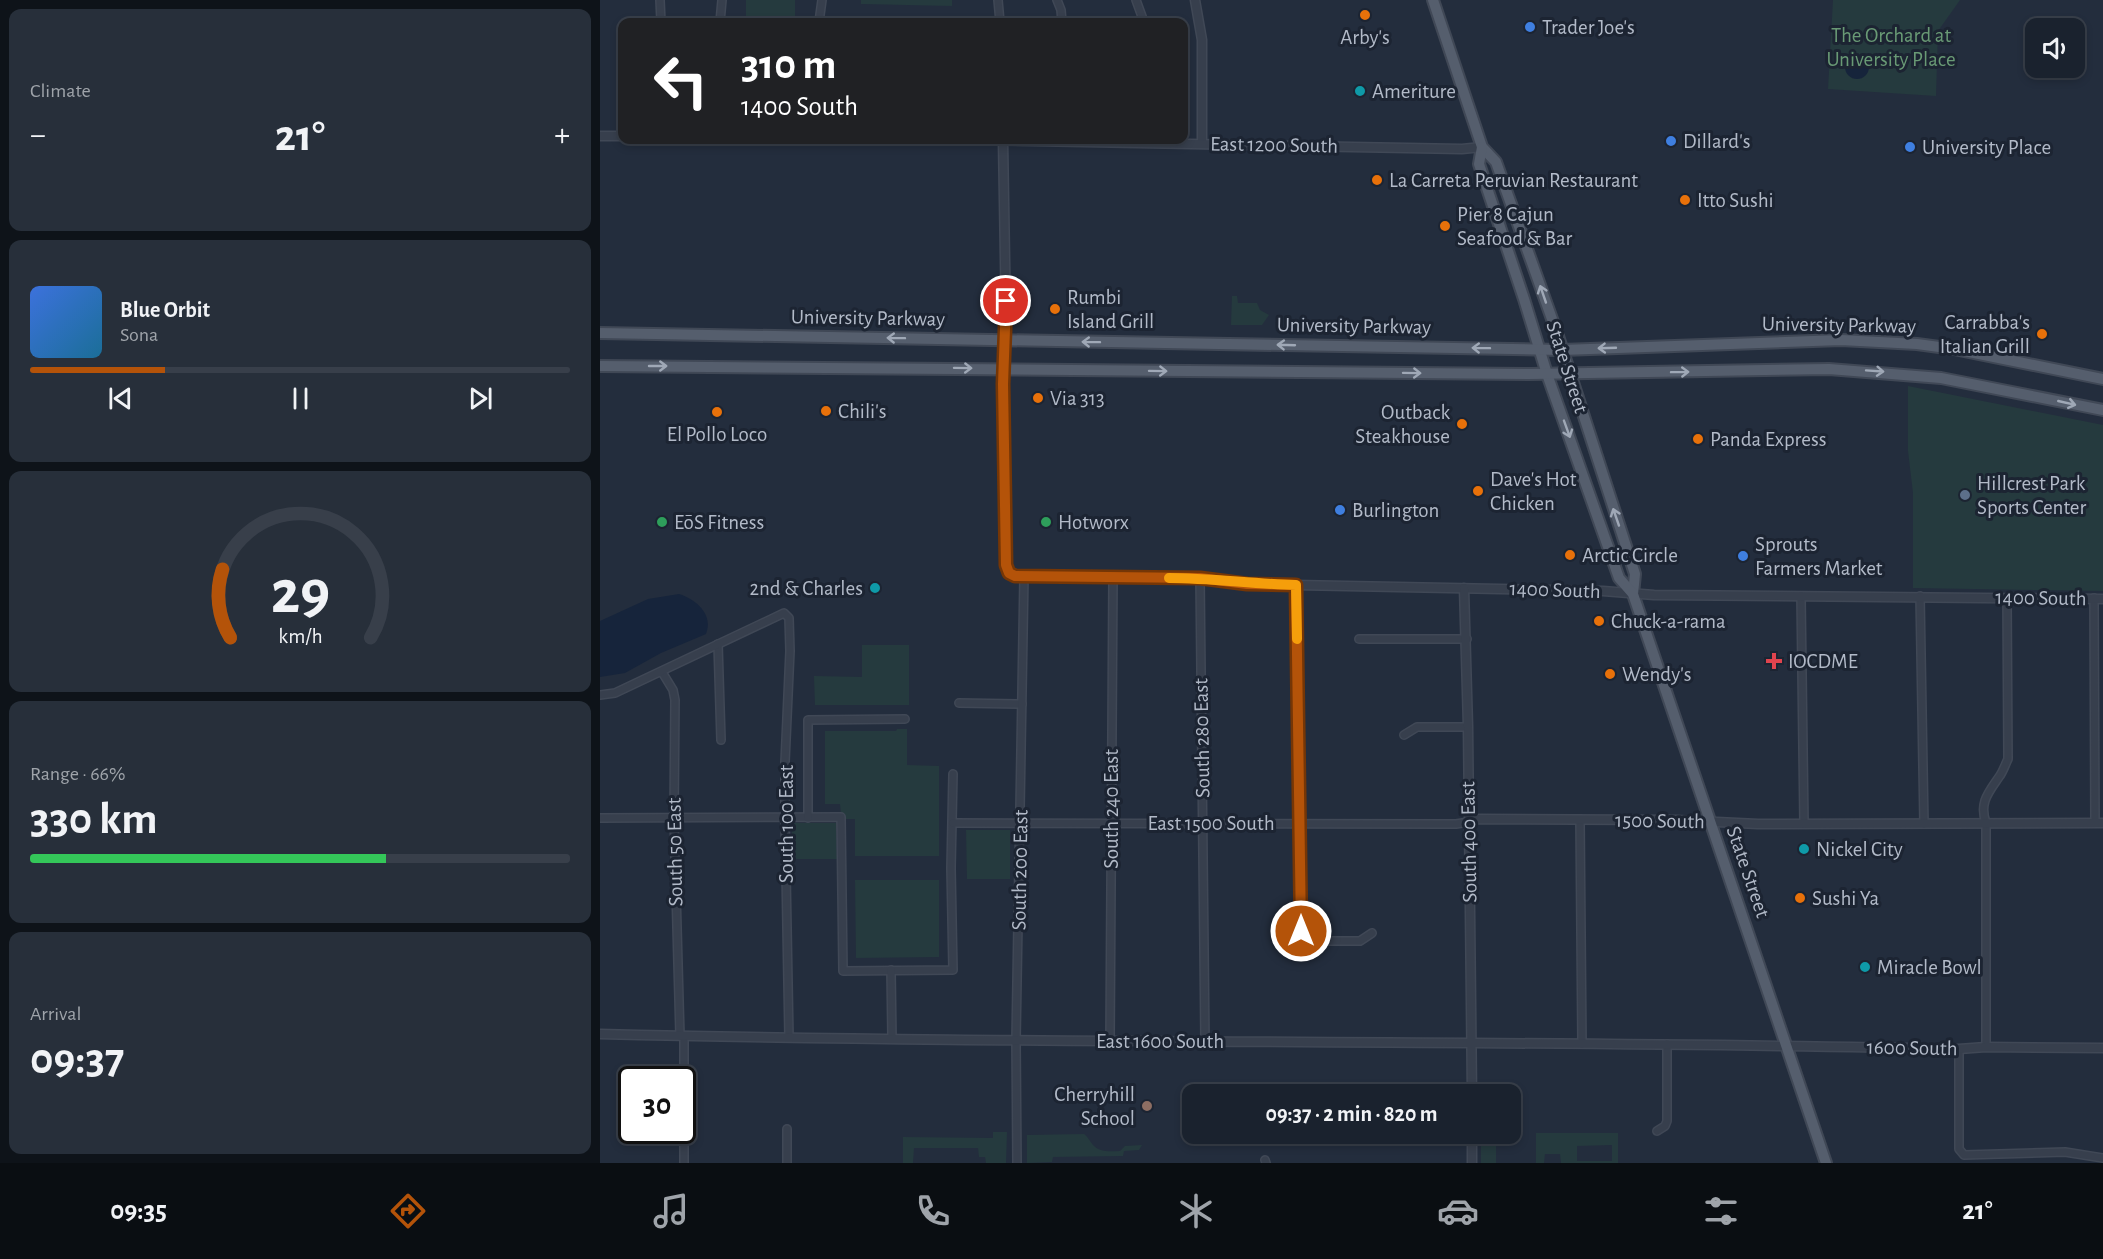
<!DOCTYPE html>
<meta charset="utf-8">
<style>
:root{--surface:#1a222e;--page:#272f3a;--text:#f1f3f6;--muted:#9fa4aa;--line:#383f4a;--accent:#b45309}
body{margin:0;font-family:"Alegreya Sans",sans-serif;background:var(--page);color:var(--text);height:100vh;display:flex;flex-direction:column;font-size:22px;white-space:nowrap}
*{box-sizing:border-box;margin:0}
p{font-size:20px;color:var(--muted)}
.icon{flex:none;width:33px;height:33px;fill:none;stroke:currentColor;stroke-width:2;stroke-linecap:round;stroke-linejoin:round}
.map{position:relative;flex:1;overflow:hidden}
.side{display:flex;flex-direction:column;gap:9px;padding:9px;background:#0e1319;width:600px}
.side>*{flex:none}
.guide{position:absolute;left:18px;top:18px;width:570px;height:126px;border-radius:12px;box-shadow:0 3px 9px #0003,0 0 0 2px var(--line);background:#202124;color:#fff;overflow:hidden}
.controls{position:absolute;left:1425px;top:18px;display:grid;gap:12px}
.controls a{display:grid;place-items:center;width:60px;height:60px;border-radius:12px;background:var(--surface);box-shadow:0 3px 9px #0003,0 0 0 2px var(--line);font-size:30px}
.speed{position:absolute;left:18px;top:1066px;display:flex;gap:12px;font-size:30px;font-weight:700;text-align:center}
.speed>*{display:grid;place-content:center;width:78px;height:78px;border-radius:50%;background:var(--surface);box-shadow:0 3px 9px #0003,0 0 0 2px var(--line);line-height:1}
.speed .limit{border:3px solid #111;border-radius:9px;background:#fff;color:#111}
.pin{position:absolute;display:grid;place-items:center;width:51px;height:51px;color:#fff;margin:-26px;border:3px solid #fff;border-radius:50%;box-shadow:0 2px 6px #0007}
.me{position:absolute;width:66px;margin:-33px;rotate:0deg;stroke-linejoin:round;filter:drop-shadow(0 0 4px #0008)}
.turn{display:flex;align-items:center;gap:21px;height:126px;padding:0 24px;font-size:27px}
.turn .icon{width:78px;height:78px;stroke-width:2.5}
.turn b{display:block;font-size:42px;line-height:51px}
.big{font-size:45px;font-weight:700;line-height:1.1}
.side .card{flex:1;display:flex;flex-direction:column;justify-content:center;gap:9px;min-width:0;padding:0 21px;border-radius:12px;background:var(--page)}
.side .dial{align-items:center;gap:0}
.dial svg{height:156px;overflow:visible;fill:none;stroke:var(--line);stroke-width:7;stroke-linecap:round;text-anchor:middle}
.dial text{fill:var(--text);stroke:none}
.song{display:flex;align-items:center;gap:18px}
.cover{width:72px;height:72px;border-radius:9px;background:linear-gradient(135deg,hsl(220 70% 55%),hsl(200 70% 35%))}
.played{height:6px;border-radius:3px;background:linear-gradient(90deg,var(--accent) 25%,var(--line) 25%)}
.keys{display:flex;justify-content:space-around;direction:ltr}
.heat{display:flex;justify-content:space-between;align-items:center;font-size:33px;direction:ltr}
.charge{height:9px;border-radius:4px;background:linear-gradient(90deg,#34c759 66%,var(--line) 0)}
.trip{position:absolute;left:582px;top:1084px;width:339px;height:60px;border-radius:12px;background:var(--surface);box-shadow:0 3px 9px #0003,0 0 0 2px var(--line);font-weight:700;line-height:60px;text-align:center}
.tabs{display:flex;height:96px;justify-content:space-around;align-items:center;background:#0a0e12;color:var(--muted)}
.tabs .icon{width:42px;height:42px}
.tabs .active{color:var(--accent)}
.tabs b{font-size:27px;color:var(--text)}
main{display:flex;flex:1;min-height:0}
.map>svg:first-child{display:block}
.green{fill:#253a3e;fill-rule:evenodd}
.water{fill:#16243b}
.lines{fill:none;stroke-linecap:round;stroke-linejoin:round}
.minor-casing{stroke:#404856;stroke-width:10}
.tertiary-casing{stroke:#404856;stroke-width:11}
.primary-casing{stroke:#404856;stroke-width:14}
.minor{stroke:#373f4d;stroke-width:7}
.tertiary{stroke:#373f4d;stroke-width:8}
.primary{stroke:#555e6d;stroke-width:10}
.oneway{stroke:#9fa8b6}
.route-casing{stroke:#753606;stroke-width:15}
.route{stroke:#b45309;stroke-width:10}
.slow{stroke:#f59e0b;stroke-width:10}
.food-dot{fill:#e8710a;stroke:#1c2432;stroke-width:2}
.shop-dot{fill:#3f7fe0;stroke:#1c2432;stroke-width:2}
.culture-dot{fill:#0f9aa8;stroke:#1c2432;stroke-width:2}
.service-dot{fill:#5c6f8a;stroke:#1c2432;stroke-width:2}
.leisure-dot{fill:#2e9e5b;stroke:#1c2432;stroke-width:2}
.health-dot{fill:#e0444e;stroke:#1c2432;stroke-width:2}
.education-dot{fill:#8d6e63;stroke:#1c2432;stroke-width:2}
.labels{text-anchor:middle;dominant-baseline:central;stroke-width:6;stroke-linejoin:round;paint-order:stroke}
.poi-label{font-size:21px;fill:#b2bac8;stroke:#1c2432;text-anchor:start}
.park-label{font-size:21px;fill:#699a75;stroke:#1c2432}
.street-label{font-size:21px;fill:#b2bac8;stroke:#1c2432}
</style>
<main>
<section class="side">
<div class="card"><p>Climate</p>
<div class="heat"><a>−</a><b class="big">21°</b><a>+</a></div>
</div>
<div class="card">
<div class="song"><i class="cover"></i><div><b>Blue Orbit</b><p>Sona</p></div></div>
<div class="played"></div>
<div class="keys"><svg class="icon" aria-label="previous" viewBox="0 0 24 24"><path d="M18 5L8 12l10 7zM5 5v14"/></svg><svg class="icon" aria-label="pause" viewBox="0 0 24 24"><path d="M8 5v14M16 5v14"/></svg><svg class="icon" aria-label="next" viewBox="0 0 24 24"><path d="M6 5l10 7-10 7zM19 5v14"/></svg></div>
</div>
<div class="card dial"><svg viewBox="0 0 100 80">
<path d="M14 69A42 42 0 1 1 86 69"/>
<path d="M14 69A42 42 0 0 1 10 34" stroke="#b45309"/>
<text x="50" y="56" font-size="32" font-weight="700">29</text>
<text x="50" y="72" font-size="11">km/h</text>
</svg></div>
<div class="card"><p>Range · 66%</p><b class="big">330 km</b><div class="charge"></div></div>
<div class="card"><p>Arrival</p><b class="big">09:37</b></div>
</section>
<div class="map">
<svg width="1503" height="1163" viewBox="0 0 1503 1163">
<rect width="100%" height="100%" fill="#232d3d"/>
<g class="green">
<rect x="146" y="0" width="49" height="22"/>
<path d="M261,0H352V6L261,4Z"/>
<path d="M1233,0H1360L1338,31L1336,96L1228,89Z"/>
<path d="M632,296H637L638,303H657L660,310L669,315L662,325H631Z"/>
<path d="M1308,386L1503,425V591L1313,588V493L1308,451Z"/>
<path d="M262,645H309V705H215L214,676L262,677Z"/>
<path d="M297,729H307V765L339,766V856H255V819H245L241,814L240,804H225V731H296Z"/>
<path d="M192,823H236L237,859H192Z"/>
<path d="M366,830H410V879H367Z"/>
<path d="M255,880H339V957L256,958Z"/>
<path d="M393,1132H407L406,1163H386L385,1157H379L378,1148H314L313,1163H303V1137L393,1138Z"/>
<path d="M936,1133H1018V1163H961L960,1154H945L944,1163H936ZM1012,1145V1161H977V1146Z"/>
<path d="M484,1134C489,1138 490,1142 494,1146C501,1153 512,1151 520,1151L525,1146L542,1145L539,1150L524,1151L523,1156L453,1157L452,1162L427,1163V1135Z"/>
<rect x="881" y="1134" width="15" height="29"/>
</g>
<g class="water">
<circle cx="1257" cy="67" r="12"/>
<path d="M79,594C96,599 114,615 106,634L61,653L25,673L0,677V621L48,599Z"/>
</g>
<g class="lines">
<g class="minor-casing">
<g id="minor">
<path d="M60,0L61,22"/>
<path d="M398,0L400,22"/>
<path d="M457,0L461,10L462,22"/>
<path d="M536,0L544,22"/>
<path d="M120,22L122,0"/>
<path d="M219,22L222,0"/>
<path d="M600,578L605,1041"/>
<path d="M696,585L701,931L704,937L714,941H760L772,933"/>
<path d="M1201,596L1204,824"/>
<path d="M1320,596L1324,824"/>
<path d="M1494,598L1495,823"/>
<path d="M759,639H867"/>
<path d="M118,644L121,740"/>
<path d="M62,672L73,690L75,700L74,818L80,1036"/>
<path d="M0,695L15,693L184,613L189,618L190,651L185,762V818L189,1037"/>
<path d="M359,703L422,704"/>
<path d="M804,735L817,727H868"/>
<path d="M0,818L241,817L243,971L353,970L351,868L353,774"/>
<path d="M208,818V720L305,719"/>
<path d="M980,820L982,1044"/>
<path d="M353,823L856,824L869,822"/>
<path d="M291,970L292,1038"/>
<path d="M84,1036V1163"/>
<path d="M510,1041L513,577"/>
<path d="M1386,1047V823C1379,803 1388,793 1399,777C1403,772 1405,765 1408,759L1407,598"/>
<path d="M1359,1049V1149L1364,1155L1465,1152L1503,1158"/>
<path d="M1057,1131L1065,1126L1067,1121V1044"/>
<path d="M665,1160L666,1163"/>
<path d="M187,1163V1129"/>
<path d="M417,1163L416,1040L424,576"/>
</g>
</g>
<g class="tertiary-casing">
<g id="tertiary">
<path d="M595,0L602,40V143"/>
<path d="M0,136H22"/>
<path d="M379,140L862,149L882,147"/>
<path d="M403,140L406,320L403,384L406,565L409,573L415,576L600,578L647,584L1003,591L1054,595L1503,599"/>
<path d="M864,588L868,727L872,1095"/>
<path d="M869,822L879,819L1076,820L1158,824L1503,823"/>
<path d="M0,1034C453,1045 906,1039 1359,1049L1386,1047L1503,1048"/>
<path d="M872,1134V1163"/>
</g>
</g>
<g class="primary-casing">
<g id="primary">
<path d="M833,0L882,147L896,162L957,333L1035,574L1033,594"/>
<path d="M882,147L879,164L924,299L947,374L1019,578L1033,594L1226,1163"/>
<path d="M0,333L962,350L1241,340L1317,344L1354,349L1503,379"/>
<path d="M0,366L930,374L1229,369L1341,378L1503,410"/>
</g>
</g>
<use href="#minor" class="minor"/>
<use href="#tertiary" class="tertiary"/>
<use href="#primary" class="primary"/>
</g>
<defs><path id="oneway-shaft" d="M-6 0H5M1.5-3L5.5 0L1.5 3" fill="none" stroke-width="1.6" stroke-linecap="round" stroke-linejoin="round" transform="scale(1.5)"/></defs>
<g class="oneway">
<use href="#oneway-shaft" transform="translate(943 294) rotate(-109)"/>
<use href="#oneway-shaft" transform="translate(296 338) rotate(-179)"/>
<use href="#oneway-shaft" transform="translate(491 342) rotate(-179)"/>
<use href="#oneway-shaft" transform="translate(686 345) rotate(-178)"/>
<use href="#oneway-shaft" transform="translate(881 348) rotate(-179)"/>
<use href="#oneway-shaft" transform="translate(1007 348) rotate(178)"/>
<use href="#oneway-shaft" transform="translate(58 366)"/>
<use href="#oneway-shaft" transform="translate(363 368) rotate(1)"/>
<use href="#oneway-shaft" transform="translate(558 371) rotate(1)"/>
<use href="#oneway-shaft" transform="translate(1275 371) rotate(4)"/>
<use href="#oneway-shaft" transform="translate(1080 372) rotate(-1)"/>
<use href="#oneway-shaft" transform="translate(812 373) rotate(1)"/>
<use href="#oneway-shaft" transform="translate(1467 403) rotate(13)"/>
<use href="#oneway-shaft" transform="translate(967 429) rotate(70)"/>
<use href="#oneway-shaft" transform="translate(1016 517) rotate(-109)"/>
</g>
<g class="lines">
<g class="route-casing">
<path id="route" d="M406,301L403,384L406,565L409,573L415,576L600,578L647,584L696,585L701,931"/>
</g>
<use href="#route" class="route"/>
<path class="slow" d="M569,578C611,578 653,584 696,585L697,639"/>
</g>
<g class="food-dot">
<circle cx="765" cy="15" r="6"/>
<circle cx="777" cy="180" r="6"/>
<circle cx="1085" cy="200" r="6"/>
<circle cx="845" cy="226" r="6"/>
<circle cx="455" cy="309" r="6"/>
<circle cx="1442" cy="334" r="6"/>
<circle cx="438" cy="398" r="6"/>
<circle cx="226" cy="411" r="6"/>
<circle cx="117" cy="412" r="6"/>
<circle cx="862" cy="424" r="6"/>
<circle cx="1098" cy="439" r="6"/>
<circle cx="878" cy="491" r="6"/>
<circle cx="970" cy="555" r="6"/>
<circle cx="999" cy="621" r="6"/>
<circle cx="1010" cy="674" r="6"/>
<circle cx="1200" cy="898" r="6"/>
</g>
<g class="shop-dot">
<circle cx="930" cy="27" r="6"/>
<circle cx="1071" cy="141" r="6"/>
<circle cx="1310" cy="147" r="6"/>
<circle cx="740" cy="510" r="6"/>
<circle cx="1143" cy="556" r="6"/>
</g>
<g class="culture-dot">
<circle cx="760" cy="91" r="6"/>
<circle cx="275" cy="588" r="6"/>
<circle cx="1204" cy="849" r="6"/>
<circle cx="1265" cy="967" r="6"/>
</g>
<circle class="service-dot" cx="1365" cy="495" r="6"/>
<g class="leisure-dot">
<circle cx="62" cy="522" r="6"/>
<circle cx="446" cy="522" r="6"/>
</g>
<path class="health-dot" d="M1171 652h6v6h6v6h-6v6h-6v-6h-6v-6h6z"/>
<circle class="education-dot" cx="547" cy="1106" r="6"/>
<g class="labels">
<g class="poi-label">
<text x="942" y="27">Trader Joe's</text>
<text x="765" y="37" text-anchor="middle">Arby's</text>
<text x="772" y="91">Ameriture</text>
<text x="1083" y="141">Dillard's</text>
<text x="1322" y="147">University Place</text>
<text x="789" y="180">La Carreta Peruvian Restaurant</text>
<text x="1097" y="200">Itto Sushi</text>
<text x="857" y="214">Pier 8 Cajun<tspan x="857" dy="24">Seafood &amp; Bar</tspan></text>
<text x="467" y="297">Rumbi<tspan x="467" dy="24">Island Grill</tspan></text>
<text x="1430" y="322" text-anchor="end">Carrabba's<tspan x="1430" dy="24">Italian Grill</tspan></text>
<text x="450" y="398">Via 313</text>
<text x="238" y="411">Chili's</text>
<text x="850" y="412" text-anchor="end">Outback<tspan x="850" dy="24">Steakhouse</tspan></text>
<text x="117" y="434" text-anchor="middle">El Pollo Loco</text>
<text x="1110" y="439">Panda Express</text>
<text x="890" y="479">Dave's Hot<tspan x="890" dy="24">Chicken</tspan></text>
<text x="1377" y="483">Hillcrest Park<tspan x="1377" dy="24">Sports Center</tspan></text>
<text x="752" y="510">Burlington</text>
<text x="74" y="522">EōS Fitness</text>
<text x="458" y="522">Hotworx</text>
<text x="1155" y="544">Sprouts<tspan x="1155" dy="24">Farmers Market</tspan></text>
<text x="982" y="555">Arctic Circle</text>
<text x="263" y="588" text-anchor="end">2nd &amp; Charles</text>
<text x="1011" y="621">Chuck-a-rama</text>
<text x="1188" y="661">IOCDME</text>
<text x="1022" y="674">Wendy's</text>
<text x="1216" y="849">Nickel City</text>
<text x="1212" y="898">Sushi Ya</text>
<text x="1277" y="967">Miracle Bowl</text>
<text x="535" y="1094" text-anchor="end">Cherryhill<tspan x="535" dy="24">School</tspan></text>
</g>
<g class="park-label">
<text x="1291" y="35">The Orchard at<tspan x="1291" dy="24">University Place</tspan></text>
</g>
<g class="street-label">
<text transform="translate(674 145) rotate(1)">East 1200 South</text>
<text transform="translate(268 318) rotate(1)">University Parkway</text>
<text transform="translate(1239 325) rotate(1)">University Parkway</text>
<text transform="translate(754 326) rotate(1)">University Parkway</text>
<text transform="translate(967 367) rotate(72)">State Street</text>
<text transform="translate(955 590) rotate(2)">1400 South</text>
<text transform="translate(1441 598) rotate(1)">1400 South</text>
<text transform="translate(602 738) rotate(-91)">South 280 East</text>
<text transform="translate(511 809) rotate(-90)">South 240 East</text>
<text transform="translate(1060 821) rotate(1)">1500 South</text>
<text x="611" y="823">East 1500 South</text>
<text transform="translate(186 824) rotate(-90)">South 100 East</text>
<text transform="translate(869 842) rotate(-91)">South 400 East</text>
<text transform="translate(75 852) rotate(-91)">South 50 East</text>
<text transform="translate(420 870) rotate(-89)">South 200 East</text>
<text transform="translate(1148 872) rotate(71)">State Street</text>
<text x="560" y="1041">East 1600 South</text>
<text transform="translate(1312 1048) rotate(1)">1600 South</text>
</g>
</g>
</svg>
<div class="controls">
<a><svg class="icon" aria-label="sound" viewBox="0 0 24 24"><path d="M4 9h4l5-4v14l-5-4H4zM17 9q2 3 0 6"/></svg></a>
</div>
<div class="speed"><div class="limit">30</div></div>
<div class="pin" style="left:406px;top:301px;background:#d93025"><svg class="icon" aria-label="arrive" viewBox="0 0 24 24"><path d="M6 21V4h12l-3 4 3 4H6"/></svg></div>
<svg class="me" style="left:701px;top:931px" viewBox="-20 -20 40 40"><circle r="17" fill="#b45309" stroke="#fff" stroke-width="3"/><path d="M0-11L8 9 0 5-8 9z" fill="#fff"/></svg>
<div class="trip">09:37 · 2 min · 820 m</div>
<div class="guide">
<div class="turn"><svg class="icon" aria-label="left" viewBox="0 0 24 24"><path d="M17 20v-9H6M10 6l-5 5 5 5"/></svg><div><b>310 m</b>1400 South</div></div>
</div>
</div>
</main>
<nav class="tabs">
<b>09:35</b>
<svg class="icon active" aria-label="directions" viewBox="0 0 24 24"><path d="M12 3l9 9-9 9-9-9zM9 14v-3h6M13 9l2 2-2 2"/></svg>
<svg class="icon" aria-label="music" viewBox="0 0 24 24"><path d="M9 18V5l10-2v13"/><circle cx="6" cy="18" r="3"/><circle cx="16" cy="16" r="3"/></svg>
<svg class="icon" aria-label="phone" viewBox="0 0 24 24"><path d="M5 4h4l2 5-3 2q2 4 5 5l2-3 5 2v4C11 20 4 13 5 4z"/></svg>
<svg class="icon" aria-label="climate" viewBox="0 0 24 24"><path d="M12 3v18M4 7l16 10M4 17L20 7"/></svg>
<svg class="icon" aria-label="car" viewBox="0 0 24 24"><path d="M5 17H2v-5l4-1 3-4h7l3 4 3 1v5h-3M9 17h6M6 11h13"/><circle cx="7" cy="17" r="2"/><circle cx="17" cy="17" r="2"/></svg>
<svg class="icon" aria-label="filters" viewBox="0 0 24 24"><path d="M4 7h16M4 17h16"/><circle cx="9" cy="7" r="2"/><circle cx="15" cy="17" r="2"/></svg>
<b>21°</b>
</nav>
